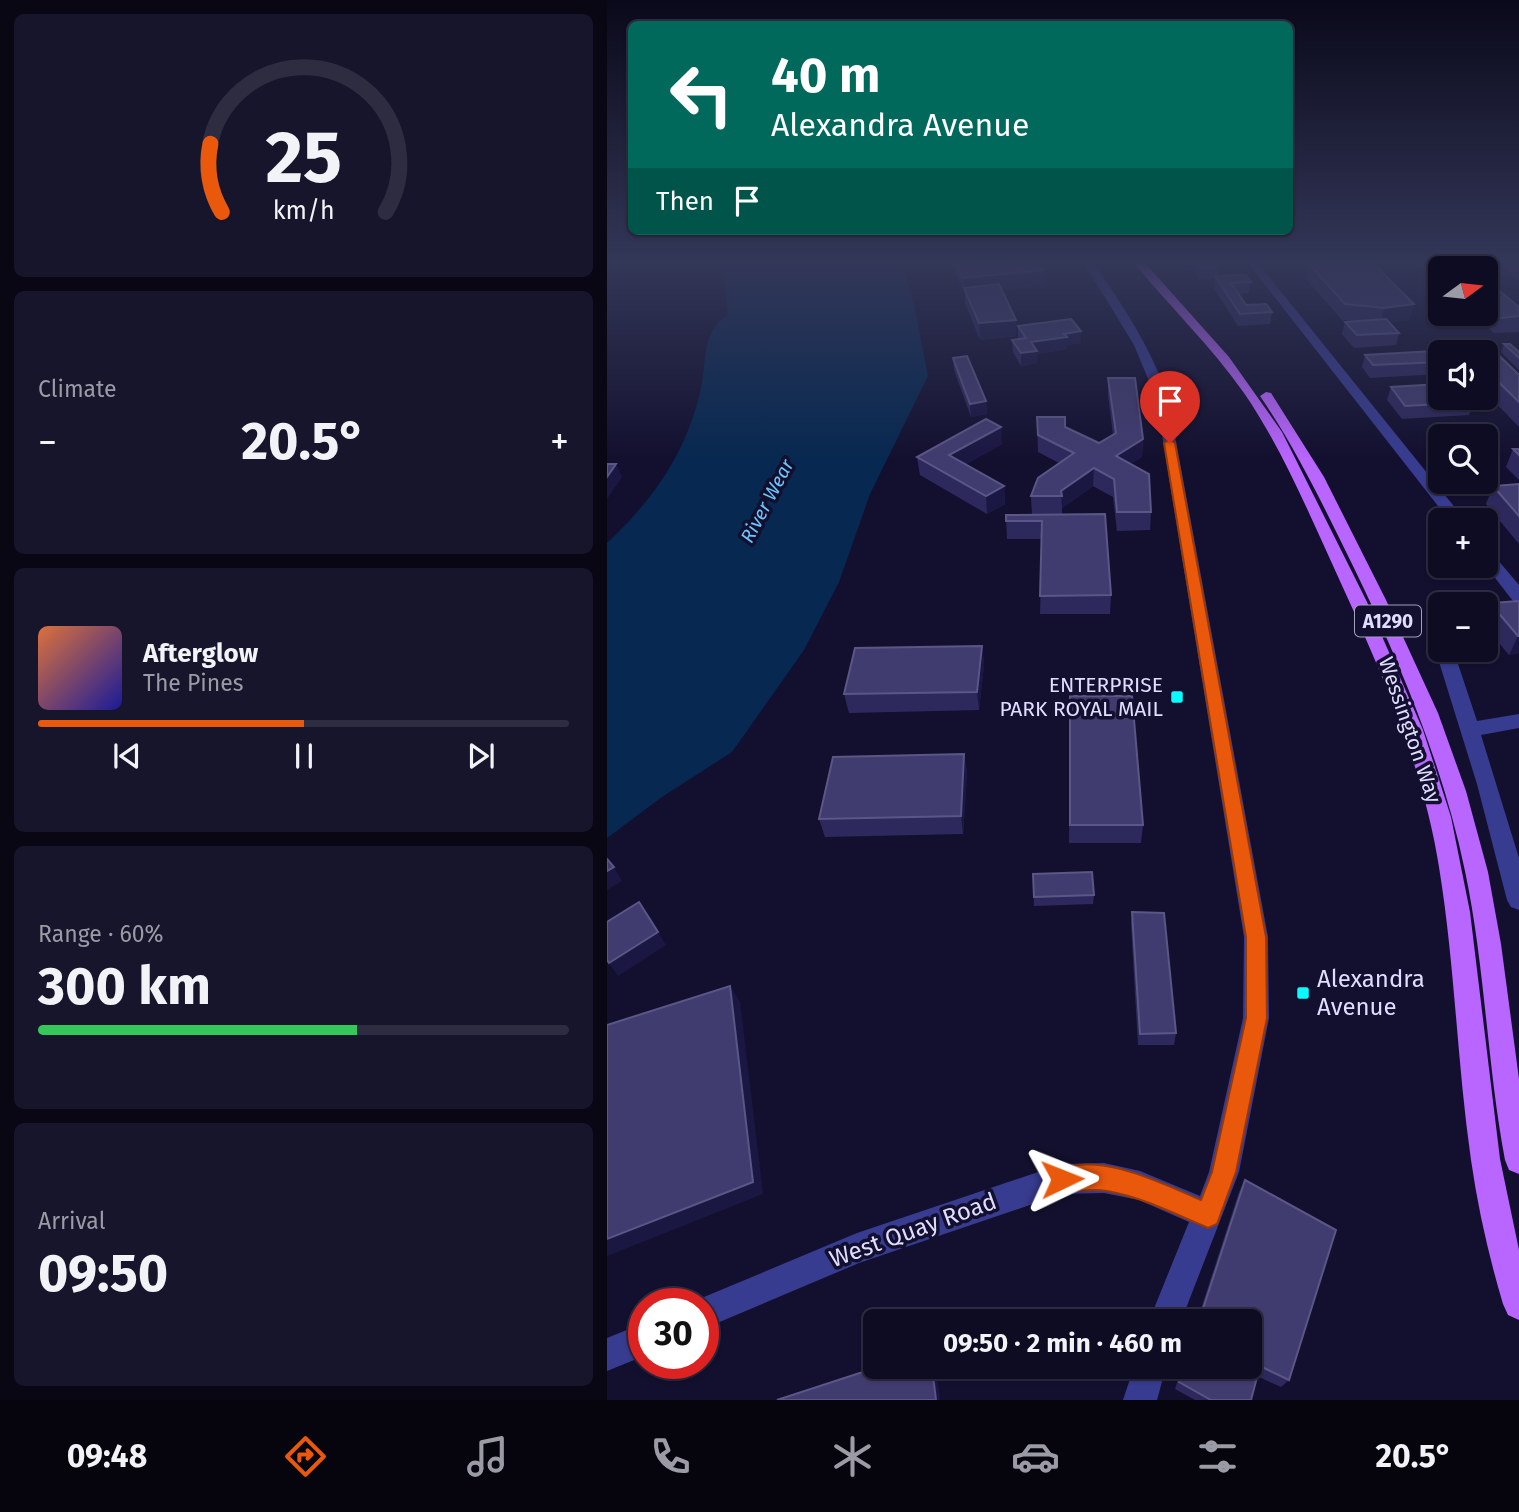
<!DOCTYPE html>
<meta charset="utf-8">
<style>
:root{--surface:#0e0c23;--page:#17152b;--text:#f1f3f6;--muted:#9b9ba6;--line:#2e2c41;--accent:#ea580c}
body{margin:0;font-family:"Fira Sans",sans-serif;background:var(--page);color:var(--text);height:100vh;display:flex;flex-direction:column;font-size:26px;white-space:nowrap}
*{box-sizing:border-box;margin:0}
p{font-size:23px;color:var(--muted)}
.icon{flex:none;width:38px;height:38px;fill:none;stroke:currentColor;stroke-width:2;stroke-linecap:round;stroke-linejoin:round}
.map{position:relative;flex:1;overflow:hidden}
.panel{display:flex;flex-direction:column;gap:14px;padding:14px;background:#080713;width:607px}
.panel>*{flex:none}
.guide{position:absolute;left:21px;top:21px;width:665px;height:214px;border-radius:10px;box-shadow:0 2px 5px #0004,0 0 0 2px var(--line);background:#00695c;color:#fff;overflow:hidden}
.needle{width:46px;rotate:75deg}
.fabs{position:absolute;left:821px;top:256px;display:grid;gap:14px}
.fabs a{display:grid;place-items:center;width:70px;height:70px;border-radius:10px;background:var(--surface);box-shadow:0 2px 5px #0004,0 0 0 2px var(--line);font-size:35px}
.speed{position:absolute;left:21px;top:1288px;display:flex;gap:14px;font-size:35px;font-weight:700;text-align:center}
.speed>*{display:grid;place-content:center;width:91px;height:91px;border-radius:50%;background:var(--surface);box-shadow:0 2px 5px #0004,0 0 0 2px var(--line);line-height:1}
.speed .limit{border:10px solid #d22;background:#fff;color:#111}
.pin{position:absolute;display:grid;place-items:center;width:60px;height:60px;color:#fff;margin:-72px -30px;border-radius:50% 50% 50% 0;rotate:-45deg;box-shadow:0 0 7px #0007}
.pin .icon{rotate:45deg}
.me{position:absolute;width:77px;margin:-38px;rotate:88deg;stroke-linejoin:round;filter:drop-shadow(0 0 5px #0008)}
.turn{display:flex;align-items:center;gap:24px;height:147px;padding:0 28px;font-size:32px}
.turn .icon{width:91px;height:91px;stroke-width:2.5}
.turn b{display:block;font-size:49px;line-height:60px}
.then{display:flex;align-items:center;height:66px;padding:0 28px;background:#0003;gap:14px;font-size:26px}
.big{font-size:52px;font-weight:700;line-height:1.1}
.panel .tile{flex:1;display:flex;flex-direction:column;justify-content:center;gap:10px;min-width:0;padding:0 24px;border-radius:10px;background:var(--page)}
.panel .dial{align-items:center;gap:0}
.dial svg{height:182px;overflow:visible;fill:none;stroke:var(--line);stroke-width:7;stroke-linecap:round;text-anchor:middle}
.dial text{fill:var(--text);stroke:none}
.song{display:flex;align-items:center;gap:21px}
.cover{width:84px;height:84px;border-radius:10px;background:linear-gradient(135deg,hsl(20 70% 55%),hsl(240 70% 35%))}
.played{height:7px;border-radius:4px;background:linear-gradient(90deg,var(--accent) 50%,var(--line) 50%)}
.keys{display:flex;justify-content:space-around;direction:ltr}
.heat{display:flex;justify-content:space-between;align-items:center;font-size:38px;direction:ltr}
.charge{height:10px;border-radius:5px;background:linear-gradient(90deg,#34c759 60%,var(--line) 0)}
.trip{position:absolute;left:256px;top:1309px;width:399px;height:70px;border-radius:10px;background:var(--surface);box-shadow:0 2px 5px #0004,0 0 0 2px var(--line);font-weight:700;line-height:70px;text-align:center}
.menu{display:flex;height:112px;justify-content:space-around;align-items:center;background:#06050e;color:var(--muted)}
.menu .icon{width:49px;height:49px}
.menu .current{color:var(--accent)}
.menu b{font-size:32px;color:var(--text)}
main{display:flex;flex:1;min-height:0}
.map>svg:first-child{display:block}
.water{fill:#072850}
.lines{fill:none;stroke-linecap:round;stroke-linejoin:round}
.minor{fill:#383c90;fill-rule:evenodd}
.primary{fill:#b965ff;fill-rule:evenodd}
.wall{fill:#2e295d}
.shaded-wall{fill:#1b1743}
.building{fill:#413c6f;stroke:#5a5685;stroke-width:2}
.route{fill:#ea580c;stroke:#983908;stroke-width:2}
.poi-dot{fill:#0afbff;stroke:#13102f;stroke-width:2.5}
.labels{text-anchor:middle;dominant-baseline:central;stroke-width:7;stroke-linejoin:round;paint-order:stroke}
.far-water-label{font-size:19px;font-style:italic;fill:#6cc7ff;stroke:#13102f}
.shield{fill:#13102f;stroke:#a2a0c1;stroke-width:2}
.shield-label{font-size:19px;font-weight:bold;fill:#dfdeff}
.poi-label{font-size:21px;fill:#dfdeff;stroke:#13102f;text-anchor:end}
.street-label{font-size:21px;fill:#dfdeff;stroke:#13102f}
.near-poi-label{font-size:24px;fill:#dfdeff;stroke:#13102f;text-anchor:start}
.near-street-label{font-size:24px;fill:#dfdeff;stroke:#13102f}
</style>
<main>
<section class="panel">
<div class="tile dial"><svg viewBox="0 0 100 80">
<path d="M14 69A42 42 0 1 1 86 69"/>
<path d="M14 69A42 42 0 0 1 9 39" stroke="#ea580c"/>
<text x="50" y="56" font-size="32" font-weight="700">25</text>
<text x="50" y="72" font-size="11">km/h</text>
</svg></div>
<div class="tile"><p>Climate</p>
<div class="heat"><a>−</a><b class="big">20.5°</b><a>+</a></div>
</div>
<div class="tile">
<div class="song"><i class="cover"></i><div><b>Afterglow</b><p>The Pines</p></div></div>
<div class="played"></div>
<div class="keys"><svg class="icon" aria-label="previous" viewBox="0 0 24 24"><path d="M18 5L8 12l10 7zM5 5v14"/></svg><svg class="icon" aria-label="pause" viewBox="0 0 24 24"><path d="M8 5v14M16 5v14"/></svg><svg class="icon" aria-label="next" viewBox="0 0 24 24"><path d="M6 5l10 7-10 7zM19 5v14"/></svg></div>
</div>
<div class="tile"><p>Range · 60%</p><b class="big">300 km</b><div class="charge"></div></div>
<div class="tile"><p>Arrival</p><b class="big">09:50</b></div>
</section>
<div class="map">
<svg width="912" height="1400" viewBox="0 0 912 1400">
<rect width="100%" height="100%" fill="#13102f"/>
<path class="water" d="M115,263H295L307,305L321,376L263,494L232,582L197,650L125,752L55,797L0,838V543C47,499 80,452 94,388C100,361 94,331 121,315Z"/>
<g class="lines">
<g class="minor">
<path d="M477,263H487C516,306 545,349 561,398L661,937L662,1018L632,1172L574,1321H542L582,1222L532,1200L497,1193L455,1194L252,1263L96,1329V1304H84L85,1302L250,1233L455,1164L497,1163L533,1171L593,1196L602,1172L636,1018L637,937L549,398L527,345Z"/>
<path d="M641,263H651L858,520H842Z"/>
<path d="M878,550L884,552L912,585V602L906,601L878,565Z"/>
<path d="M833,644V649H846L870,721L912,714V728L874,735L912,858V910L904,907L900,900L870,784L828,649Z"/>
<path d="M37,1323V1356L0,1371V1338Z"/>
<path d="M527,1367H559L550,1400H516Z"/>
</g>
<g class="primary">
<path d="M527,263H538L622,357L675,432L760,602L816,730L844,817L863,912L893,1159L912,1250V1320L901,1315L896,1304C882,1257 871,1209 864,1160C850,1063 848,965 832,867C815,759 768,658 723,559C697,502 672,444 637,393C604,346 563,307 527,263Z"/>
<path d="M659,392L664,393L717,477L779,600L831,713L859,791L881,872L894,944L912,1079V1174L902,1170L898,1160C880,1064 878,966 858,871C836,765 794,665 747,568C718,509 690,450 653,396Z"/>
</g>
</g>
<g class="wall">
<path d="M343,263H433L437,270L438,285L394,290L409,320V336L373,340L358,303V293Z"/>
<path d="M580,263H609L612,267L611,276L644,282L642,293L632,294L639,305L665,312L663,324L631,326L607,288L608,279L593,280Z"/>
<path d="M696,263H766L807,304L802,320L783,322L792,333L789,345L747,348L735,334L738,322L745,321L735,320L699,279L701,268Z"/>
<path d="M809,263H859L864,268H833V285Z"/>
<path d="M891,263H912V280Z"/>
<path d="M878,279L912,307V332L887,333L865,313H878Z"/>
<path d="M411,326L474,343L460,345V349L430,354V363L414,366L406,352L405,340L411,339Z"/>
<path d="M879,343L912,375V427L878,392V352H852L855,345Z"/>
<path d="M897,344L912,352V370L894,352Z"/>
<path d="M758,355L833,358V371L832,374L763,378L755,367Z"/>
<path d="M346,358L379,401L380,414L364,417L347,370Z"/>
<path d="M501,378L536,439L535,457L523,464L544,512L543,530L510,531L506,497L486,486L455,508V514H425L424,496L452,463L431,452L430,417L458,427L492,443L506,435L501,395Z"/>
<path d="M784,387L867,402L862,415L795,419L780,400Z"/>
<path d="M395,444L359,464L397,486L398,504L380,514L313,475L310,457Z"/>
<path d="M906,449H912V480L899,467Z"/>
<path d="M828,455H833V474L825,464Z"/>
<path d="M839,481H869L867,486L845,488Z"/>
<path d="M912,484V544L879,504L886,486Z"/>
<path d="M498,514L504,595L503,614H433L435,539H400L399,515Z"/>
<path d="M912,601V653L902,655L878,626V614L883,603Z"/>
<path d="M375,646L377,665L372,710L242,713L237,694Z"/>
<path d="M463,696L536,825L534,843H462Z"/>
<path d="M357,754L360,772L356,834L218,837L212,819Z"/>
<path d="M426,874L487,895L486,904L427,906Z"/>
<path d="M525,912L569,1033L567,1045H531L524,925Z"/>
<path d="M638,1180L682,1380L674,1387L650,1376L644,1400H588L568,1389L575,1367H642V1321H590L632,1192Z"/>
</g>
<g class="shaded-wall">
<path d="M437,270L438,285L359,293L357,288V294L356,278Z"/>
<path d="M807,304L802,320L773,324L777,308Z"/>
<path d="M409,320V336L373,340L372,323Z"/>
<path d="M474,331V343L460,345V349L430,354V363L414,366V353L424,342L457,334Z"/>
<path d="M379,401L380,414L364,417L363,404Z"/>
<path d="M394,427L395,444L344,472L342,455Z"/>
<path d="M536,439L535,457L508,473L509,456Z"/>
<path d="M9,464L15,477L0,499V477Z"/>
<path d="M487,468L486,486L455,508L454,491Z"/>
<path d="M397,486L398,504L380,514L379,496Z"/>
<path d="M911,636H912V653L902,655Z"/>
<path d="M375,646L377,665L372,710L370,692Z"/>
<path d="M357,754L360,772L356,834L354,816Z"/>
<path d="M7,867L15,881L0,890V871Z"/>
<path d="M51,932L59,945L11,976L2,963Z"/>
<path d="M123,986L133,1002L156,1194L0,1256V1239Z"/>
<path d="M325,1367H329L333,1400H329Z"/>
</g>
<g class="building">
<path d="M349,263H433L437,270L356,278Z"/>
<path d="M590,263H609L612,267L594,269Z"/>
<path d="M711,263H766L807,304L777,308L738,304L702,264Z"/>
<path d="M830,263H859L864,268H835Z"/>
<path d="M639,275L644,282L624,283L639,305L659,304L665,312L633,314L608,276Z"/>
<path d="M878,279L912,307V316L893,318L878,305Z"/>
<path d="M392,284L409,320L372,323L357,288Z"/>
<path d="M464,319L474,331L457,334L460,337L424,342L430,351L414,353L405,340L419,338L411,326Z"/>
<path d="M779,319L792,333L750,335L738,322Z"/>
<path d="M879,343L912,375V402L878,369V352H862L855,345Z"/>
<path d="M897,344H903L912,352V358Z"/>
<path d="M827,351L833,358V362L766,365L758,355Z"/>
<path d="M360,356L379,401L363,404L346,358Z"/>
<path d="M501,378H528L536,439L509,456L542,474L544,512H510L507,479L487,468L454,491L455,496H424L431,478L467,453L431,435L430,417H458V427L492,443L509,433Z"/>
<path d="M833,384V397H863L867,402L798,406L784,387Z"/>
<path d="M379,419L394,427L342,455L397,486L379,496L310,457Z"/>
<path d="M906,449H912V455Z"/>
<path d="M828,455H833V461Z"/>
<path d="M0,464H9L0,477Z"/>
<path d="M912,484V516L886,486Z"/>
<path d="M498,514L504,595L433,596L435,521H399V515Z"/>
<path d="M912,601V636H911L883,603Z"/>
<path d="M375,646L370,692L237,694L248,648Z"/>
<path d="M463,696H525L536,825H463Z"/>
<path d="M357,754L354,816L212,819L226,757Z"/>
<path d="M0,859L7,867L0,871Z"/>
<path d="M485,872L487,895L427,897L426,874Z"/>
<path d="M32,902L51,932L2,963L0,960V922Z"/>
<path d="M525,912L557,913L569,1033L533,1034Z"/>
<path d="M123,986L146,1182L0,1239V1025Z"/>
<path d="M638,1180L729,1230L682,1380L653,1366L644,1400H604L572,1382L577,1367H642V1321H592Z"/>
<path d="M271,1367H325L329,1400H170Z"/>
</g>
<linearGradient id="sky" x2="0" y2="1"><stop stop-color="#0a091a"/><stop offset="0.57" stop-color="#333758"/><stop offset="1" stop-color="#333758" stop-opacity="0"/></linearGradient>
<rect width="912" height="459" fill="url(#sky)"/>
<path class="route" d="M563,439L568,443L659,937L660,1018L629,1172L610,1224L601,1228C568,1214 535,1197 500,1191C482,1187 463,1195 446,1188L443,1179L446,1171C493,1151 552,1182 594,1200L605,1172L639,1018V937L557,443Z"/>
<g class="poi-dot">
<rect x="563" y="690" width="14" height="14" rx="3.5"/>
<rect x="689" y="986" width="14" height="14" rx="3.5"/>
</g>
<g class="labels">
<g class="far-water-label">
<text transform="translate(160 501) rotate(-62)">River Wear</text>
</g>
<rect class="shield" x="748" y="605.5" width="66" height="31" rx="5"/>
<g class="shield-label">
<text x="781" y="621">A1290</text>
</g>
<g class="poi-label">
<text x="556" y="685">ENTERPRISE<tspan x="556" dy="24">PARK ROYAL MAIL</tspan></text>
</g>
<g class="street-label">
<text transform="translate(803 730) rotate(71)">Wessington Way</text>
</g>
<g class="near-poi-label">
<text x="710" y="979">Alexandra<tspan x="710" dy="28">Avenue</tspan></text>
</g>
<g class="near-street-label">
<text transform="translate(306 1230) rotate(-20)">West Quay Road</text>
</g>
</g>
</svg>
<div class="fabs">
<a><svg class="needle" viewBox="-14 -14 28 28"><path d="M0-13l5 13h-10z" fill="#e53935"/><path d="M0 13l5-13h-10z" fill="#9b9ba6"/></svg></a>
<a><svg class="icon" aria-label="sound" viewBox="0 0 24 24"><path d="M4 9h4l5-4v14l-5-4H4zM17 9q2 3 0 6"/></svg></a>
<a><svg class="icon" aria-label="search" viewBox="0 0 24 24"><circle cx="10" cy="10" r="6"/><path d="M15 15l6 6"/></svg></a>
<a>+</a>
<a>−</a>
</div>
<div class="speed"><div class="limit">30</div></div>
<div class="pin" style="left:563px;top:443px;background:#d93025"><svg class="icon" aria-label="arrive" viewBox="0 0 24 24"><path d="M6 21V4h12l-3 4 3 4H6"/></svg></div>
<svg class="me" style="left:455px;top:1179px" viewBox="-20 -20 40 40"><path d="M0-17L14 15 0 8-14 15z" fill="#ea580c" stroke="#fff" stroke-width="4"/></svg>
<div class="trip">09:50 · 2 min · 460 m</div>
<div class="guide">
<div class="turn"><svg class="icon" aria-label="left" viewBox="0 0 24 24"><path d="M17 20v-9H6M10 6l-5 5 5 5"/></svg><div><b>40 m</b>Alexandra Avenue</div></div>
<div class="then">Then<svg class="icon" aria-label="arrive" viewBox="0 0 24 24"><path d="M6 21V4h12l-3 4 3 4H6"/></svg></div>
</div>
</div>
</main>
<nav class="menu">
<b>09:48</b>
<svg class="icon current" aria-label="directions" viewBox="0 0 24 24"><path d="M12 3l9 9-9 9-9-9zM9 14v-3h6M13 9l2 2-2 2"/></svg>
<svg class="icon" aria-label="music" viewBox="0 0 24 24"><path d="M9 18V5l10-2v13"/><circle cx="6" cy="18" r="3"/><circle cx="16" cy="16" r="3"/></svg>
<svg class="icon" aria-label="phone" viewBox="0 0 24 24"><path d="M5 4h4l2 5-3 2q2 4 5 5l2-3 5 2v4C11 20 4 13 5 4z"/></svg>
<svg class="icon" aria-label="climate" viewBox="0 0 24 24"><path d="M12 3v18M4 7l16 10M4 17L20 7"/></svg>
<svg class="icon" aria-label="car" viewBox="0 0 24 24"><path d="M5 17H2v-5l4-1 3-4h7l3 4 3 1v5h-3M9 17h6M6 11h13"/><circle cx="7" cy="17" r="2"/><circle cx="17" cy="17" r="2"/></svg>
<svg class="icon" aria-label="filters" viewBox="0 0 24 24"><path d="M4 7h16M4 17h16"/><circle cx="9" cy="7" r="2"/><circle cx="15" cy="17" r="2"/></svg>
<b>20.5°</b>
</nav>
